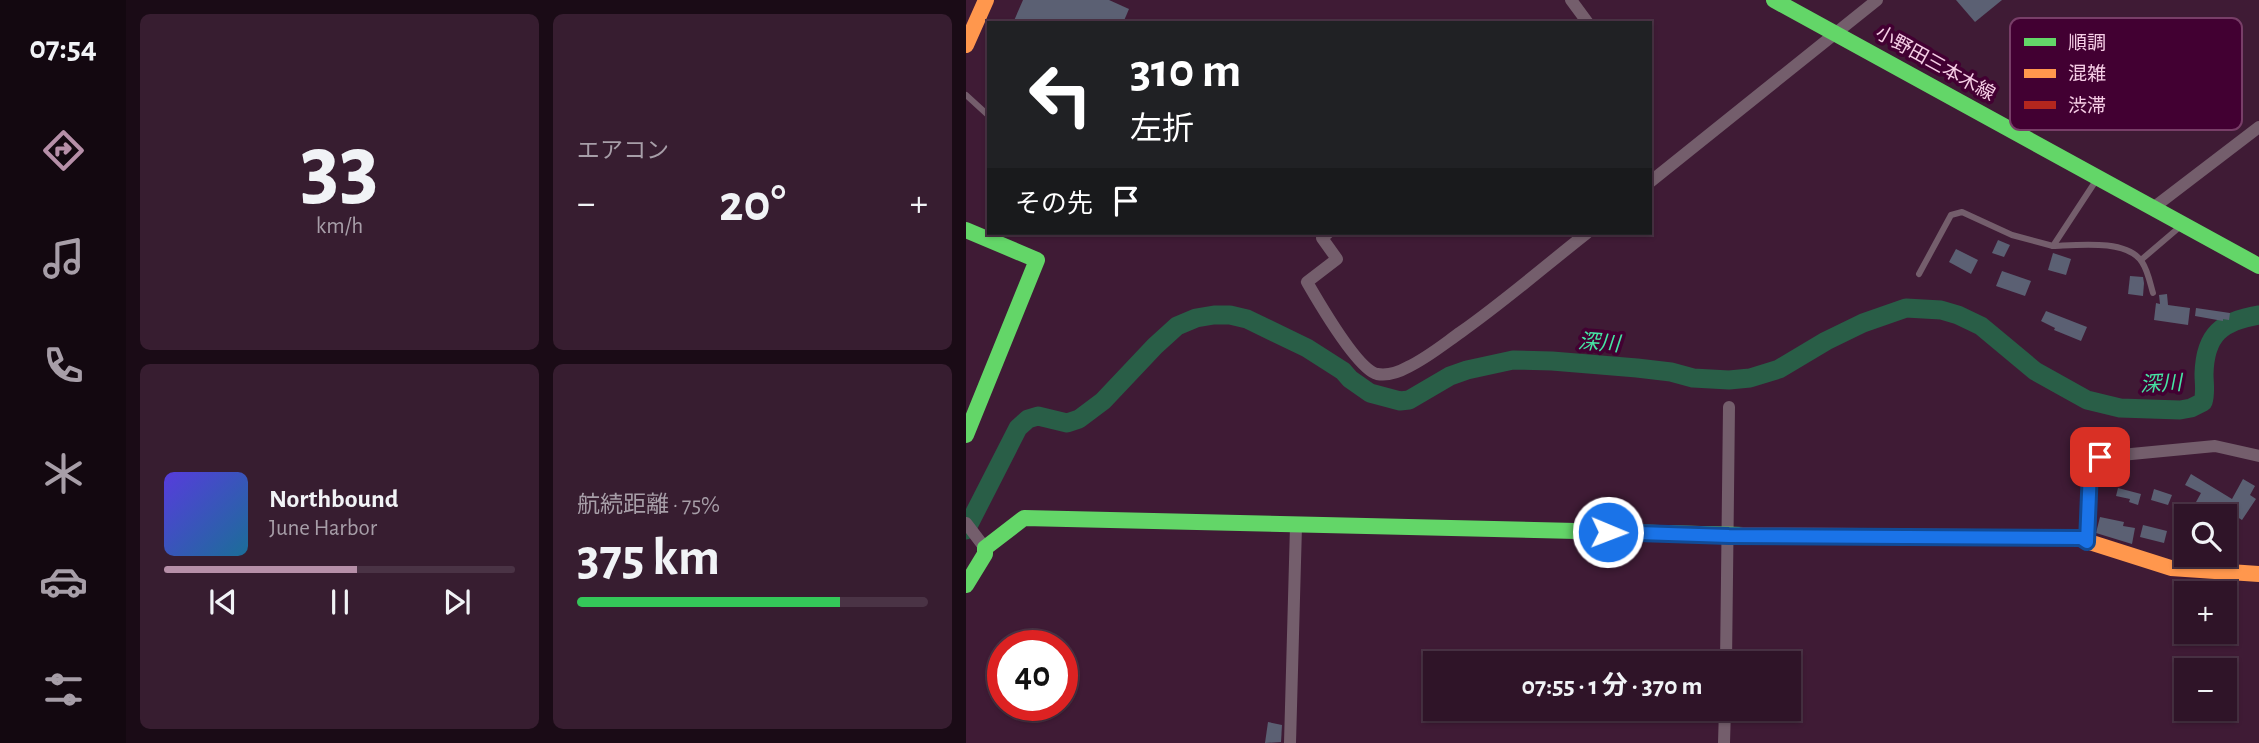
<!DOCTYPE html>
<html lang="ja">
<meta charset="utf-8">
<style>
:root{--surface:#2f1428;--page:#371d30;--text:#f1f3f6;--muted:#a79ea8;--line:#4a3345;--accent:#b68fa8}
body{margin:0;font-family:"Alegreya Sans","Noto Sans JP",sans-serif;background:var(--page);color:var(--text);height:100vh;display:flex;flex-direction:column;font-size:26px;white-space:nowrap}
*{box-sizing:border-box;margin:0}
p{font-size:23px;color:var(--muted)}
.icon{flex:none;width:38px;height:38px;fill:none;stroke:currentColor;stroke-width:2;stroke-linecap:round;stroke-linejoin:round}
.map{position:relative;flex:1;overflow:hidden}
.sheet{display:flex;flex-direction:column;gap:14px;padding:14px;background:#1a0b16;width:840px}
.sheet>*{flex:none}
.guide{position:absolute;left:21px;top:21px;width:665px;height:214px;border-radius:0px;box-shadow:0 2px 5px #0004,0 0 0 2px var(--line);background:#202124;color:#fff;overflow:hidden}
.fabs{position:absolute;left:1208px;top:504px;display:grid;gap:14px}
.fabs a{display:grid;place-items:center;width:63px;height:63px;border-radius:0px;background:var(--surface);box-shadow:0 2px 5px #0004,0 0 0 2px var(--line);font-size:35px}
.speed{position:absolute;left:21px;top:630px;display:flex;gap:14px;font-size:35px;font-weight:700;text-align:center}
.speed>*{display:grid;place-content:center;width:91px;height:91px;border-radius:50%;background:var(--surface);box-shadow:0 2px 5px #0004,0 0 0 2px var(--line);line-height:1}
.speed .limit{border:10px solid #d22;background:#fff;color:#111}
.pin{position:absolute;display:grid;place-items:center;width:60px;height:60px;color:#fff;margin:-30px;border-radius:14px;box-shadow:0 4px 10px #0006}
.me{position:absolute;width:77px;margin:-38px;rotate:91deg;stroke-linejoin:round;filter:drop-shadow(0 0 5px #0008)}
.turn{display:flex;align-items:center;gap:24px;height:147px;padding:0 28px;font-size:32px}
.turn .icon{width:91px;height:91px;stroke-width:2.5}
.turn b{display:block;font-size:49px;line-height:60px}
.then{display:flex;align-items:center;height:66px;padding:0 28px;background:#0003;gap:14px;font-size:26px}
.big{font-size:52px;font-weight:700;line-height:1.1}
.sheet .tile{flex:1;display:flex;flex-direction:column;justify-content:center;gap:10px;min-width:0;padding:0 24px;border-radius:10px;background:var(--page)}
.sheet .dial{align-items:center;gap:0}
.dial b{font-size:91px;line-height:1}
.song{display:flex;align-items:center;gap:21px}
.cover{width:84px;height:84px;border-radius:10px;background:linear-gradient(135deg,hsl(250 70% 55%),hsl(200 70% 35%))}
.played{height:7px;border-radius:4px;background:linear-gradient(90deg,var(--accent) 55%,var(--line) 55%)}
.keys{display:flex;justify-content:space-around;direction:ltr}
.heat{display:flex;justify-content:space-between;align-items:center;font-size:38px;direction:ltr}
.charge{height:10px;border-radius:5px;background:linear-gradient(90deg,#34c759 75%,var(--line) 0)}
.sheet .tiles{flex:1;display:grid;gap:14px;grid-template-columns:repeat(2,1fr)}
.trip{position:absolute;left:457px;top:651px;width:378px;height:70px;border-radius:0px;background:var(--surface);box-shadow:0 2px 5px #0004,0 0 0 2px var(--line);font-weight:700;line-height:70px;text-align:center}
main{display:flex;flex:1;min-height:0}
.dock{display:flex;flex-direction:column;width:126px;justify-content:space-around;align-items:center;background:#130810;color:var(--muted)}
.dock .icon{width:49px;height:49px}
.dock .selected{color:var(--accent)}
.dock b{font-size:32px;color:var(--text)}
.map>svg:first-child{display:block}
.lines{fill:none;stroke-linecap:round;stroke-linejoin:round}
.river{stroke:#295e47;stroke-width:19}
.building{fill:#5b6073}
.lane{stroke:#745e6c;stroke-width:6}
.street{stroke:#745e6c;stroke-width:12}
.fast{stroke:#63d668;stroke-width:16}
.slow{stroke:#ff974d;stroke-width:16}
.jam{stroke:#b3261e;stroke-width:16}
.route-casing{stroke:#114b97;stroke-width:18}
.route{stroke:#1a73e8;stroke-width:12}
.labels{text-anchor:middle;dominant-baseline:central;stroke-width:7;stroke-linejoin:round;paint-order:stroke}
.street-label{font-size:19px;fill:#f6cee6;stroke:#420032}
.water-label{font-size:21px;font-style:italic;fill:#46e5a4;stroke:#420032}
.key{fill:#420032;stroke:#783e68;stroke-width:2}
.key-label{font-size:19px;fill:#f6cee6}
</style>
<main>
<nav class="dock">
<b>07:54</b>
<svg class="icon selected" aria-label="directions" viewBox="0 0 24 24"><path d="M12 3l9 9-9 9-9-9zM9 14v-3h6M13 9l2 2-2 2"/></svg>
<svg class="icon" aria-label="music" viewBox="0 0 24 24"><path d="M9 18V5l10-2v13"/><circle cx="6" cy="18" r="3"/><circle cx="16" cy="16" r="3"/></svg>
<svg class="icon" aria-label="phone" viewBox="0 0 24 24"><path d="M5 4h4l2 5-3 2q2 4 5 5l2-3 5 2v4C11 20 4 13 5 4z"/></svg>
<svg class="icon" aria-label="climate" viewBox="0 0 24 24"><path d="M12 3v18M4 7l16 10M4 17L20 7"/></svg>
<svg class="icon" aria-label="car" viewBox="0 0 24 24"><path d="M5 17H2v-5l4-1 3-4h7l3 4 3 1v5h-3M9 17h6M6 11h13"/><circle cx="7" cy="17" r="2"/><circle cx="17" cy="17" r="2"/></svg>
<svg class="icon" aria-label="filters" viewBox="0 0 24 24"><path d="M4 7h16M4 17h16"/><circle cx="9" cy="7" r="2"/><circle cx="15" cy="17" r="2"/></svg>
</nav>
<section class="sheet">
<div class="tiles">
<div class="tile dial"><b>33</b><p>km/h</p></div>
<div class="tile"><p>エアコン</p>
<div class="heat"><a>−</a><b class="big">20°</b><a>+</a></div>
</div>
<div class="tile">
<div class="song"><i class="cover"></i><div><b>Northbound</b><p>June Harbor</p></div></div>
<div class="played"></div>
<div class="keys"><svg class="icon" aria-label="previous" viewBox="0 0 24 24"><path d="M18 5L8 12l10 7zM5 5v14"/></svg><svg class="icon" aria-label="pause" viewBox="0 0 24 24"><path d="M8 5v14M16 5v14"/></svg><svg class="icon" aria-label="next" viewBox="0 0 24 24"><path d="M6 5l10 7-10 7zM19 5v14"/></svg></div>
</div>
<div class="tile"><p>航続距離 · 75%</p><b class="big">375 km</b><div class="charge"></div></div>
</div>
</section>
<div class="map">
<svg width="1293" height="743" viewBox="0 0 1293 743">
<rect width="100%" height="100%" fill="#3f1b35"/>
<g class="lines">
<path class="river" d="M0,530L52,428L62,419L72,416L101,423L113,419L137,401L189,346L211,326L230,318L248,315H264L281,319L341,348L377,371L384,379L404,393L434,401L443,400L484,376L501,370L547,360L586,361L671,368L705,372L727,378L763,380L784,378L813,369L860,341L897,323L940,308L975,310L992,315L1015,326L1069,371L1121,400L1154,408L1214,410L1225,408L1237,402C1240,392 1238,384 1238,374C1239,334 1256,321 1293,315"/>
</g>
<g class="building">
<path d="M57,0H143L163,9L157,23H47Z"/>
<path d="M990,0H1036L1009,22Z"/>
<path d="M1032,240L1044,245L1038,257L1026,253Z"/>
<path d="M990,249L1012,260L1005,274L983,262Z"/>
<path d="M1087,253L1105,259L1100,275L1082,270Z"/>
<path d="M1036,271L1065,281L1059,296L1030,286Z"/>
<path d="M1164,276L1177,277L1178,283L1177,296L1162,294Z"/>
<path d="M1201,294L1202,305L1224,308L1222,325L1188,320L1190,303L1194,304L1193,295Z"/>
<path d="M1230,308L1264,313L1263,320L1257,319V321L1229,316Z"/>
<path d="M1080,311L1121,327L1115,341L1088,330L1089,328L1075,321Z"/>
<path d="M1225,474L1266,499L1277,479L1289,486L1284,495L1290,499L1276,520L1265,513L1263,518L1253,512L1251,514L1230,502L1235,493L1219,485Z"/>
<path d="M1152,488L1175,494L1172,505L1163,502L1164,499L1150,496Z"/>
<path d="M1188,489L1206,495L1202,505L1185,500Z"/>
<path d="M1134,517L1158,522L1157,526L1169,528L1166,544L1130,533Z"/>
<path d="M1177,525L1201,531L1198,543L1174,537Z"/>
<path d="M302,722L316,725L315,742L299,743Z"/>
</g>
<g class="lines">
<g class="lane">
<path d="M0,95L23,116"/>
<path d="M1087,246C1112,245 1161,239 1176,262C1182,271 1184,283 1187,293"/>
<path d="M1175,260L1216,225"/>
<path d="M953,274L985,215L996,212L1046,235L1087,246L1131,179"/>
</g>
<g class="street">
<path d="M605,0L622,23"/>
<path d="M684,182L911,0"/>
<path d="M1187,208L1293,127"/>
<path d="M362,233L356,238L371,259L341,282C352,301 391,369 411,374C422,376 433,372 442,367C461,358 478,344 495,332C539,301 579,266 621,233"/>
<path d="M0,523L19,548"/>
<path d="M1121,542L1124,470L1127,460L1134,457L1249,446L1293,456"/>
<path d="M760,663L763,407"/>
<path d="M324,743L330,526"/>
<path d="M758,743L759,709"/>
</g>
<g class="fast">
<path d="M808,0L1293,266"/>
<path d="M0,230L71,260L0,435"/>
<path d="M0,585L19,554V548L58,518L777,535"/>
</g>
<g class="slow">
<path d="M0,45L20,0"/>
<path d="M1120,541L1205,568L1293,574"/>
</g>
<path class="jam" d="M777,535L1115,538L1120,541"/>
</g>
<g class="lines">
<g class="route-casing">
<path id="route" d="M642,532L763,536L1115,538L1121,542L1124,470L1128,460L1134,457"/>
</g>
<use href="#route" class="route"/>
</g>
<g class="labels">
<g class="street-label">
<text transform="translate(969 64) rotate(29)">小野田三本木線</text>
</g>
<g class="water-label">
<text transform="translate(633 343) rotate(4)">深川</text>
<text transform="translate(1195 384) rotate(-3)">深川</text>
</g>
</g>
<rect x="1044" y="18" width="232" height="112" rx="10" class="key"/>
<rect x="1058" y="38" width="32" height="8" fill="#63d668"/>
<rect x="1058" y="69" width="32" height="9" fill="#ff974d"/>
<rect x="1058" y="101" width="32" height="8" fill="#b3261e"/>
<g class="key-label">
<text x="1102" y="49">順調</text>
<text x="1102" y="80">混雑</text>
<text x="1102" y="112">渋滞</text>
</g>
</svg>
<div class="fabs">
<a><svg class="icon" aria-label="search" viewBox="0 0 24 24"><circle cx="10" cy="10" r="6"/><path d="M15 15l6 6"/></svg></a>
<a>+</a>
<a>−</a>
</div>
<div class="speed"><div class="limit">40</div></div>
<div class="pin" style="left:1134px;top:457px;background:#d93025"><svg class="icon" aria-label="arrive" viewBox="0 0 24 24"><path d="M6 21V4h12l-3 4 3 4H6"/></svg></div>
<svg class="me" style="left:642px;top:532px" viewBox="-20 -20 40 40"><circle r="17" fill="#1a73e8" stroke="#fff" stroke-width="3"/><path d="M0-11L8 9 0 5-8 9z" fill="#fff"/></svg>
<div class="trip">07:55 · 1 分 · 370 m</div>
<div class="guide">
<div class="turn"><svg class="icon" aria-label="left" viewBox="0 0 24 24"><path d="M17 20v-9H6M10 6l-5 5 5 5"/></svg><div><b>310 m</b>左折</div></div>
<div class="then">その先<svg class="icon" aria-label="arrive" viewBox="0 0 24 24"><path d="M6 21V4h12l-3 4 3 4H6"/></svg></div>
</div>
</div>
</main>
